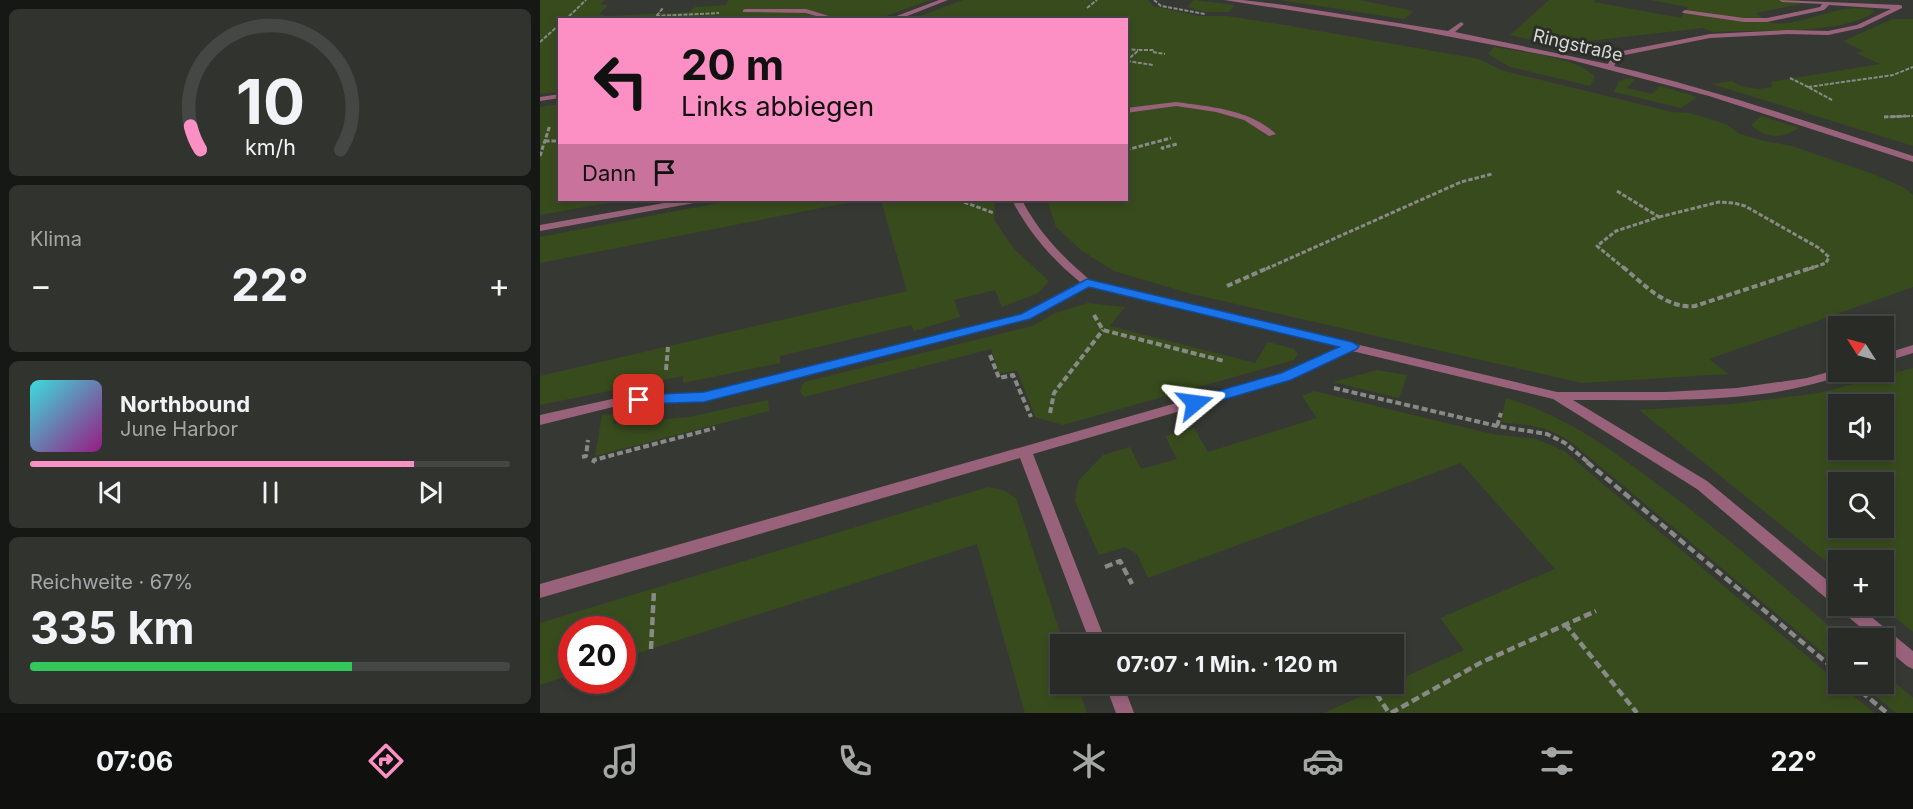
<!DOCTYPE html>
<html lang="de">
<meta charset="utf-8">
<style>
:root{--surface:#282b26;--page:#30332e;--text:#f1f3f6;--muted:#a5a7a7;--line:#444743;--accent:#fc8fc3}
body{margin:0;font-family:Inter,sans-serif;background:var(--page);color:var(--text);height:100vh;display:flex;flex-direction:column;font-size:22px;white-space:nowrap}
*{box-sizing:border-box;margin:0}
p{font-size:20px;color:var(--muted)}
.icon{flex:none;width:33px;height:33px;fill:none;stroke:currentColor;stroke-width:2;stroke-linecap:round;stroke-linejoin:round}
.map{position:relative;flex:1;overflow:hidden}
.side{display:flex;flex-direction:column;gap:9px;padding:9px;background:#161815;width:540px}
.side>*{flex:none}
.hud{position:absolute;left:18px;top:18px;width:570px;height:183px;border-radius:0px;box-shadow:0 3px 9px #0003,0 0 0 2px var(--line);background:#fc8fc3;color:#111;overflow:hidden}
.needle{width:39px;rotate:306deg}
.buttons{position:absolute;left:1288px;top:316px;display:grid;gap:12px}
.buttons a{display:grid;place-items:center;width:66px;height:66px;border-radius:0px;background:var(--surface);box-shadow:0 3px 9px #0003,0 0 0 2px var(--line);font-size:30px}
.speed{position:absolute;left:18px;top:616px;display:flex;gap:12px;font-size:30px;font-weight:700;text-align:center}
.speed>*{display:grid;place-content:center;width:78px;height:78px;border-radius:50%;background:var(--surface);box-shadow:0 3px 9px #0003,0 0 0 2px var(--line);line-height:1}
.speed .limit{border:9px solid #d22;background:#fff;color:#111}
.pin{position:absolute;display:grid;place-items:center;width:51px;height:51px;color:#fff;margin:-26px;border-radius:12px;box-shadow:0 3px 9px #0006}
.me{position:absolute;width:66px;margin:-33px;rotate:74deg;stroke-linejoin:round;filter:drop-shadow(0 0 4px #0008)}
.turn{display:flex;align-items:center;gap:21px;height:126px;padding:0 24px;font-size:27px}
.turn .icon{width:78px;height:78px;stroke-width:2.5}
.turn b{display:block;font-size:42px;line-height:51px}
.then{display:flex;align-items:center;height:57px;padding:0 24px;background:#0003;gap:12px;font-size:22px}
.big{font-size:45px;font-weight:700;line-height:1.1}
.side .widget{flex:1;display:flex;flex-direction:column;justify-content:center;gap:9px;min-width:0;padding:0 21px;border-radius:9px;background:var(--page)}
.side .dial{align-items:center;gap:0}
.dial svg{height:156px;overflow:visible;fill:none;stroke:var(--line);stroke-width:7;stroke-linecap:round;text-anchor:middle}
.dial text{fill:var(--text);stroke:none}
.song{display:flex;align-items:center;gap:18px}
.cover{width:72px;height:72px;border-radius:9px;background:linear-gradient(135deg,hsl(180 70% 55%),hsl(310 70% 35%))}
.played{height:6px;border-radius:3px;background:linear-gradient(90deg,var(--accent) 80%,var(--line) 80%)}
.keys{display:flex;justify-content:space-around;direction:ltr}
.heat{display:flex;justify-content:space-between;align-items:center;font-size:33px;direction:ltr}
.charge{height:9px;border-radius:4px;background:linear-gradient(90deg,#34c759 67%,var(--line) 0)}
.trip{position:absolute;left:510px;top:634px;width:354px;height:60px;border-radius:0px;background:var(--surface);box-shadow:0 3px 9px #0003,0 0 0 2px var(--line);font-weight:700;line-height:60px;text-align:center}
.dock{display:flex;height:96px;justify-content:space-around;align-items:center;background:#10110f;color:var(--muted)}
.dock .icon{width:42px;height:42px}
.dock .on{color:var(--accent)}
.dock b{font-size:27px;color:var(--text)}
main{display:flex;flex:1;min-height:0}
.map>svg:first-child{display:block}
.green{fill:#384b1d;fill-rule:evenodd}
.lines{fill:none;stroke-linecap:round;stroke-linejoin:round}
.path-far3{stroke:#888a86;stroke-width:2;stroke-dasharray:4 1.5;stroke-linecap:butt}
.path-far2{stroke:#888a86;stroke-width:3;stroke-dasharray:4.5 2;stroke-linecap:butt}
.path-far1{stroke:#888a86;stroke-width:4;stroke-dasharray:6 3;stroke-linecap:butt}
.path{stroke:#888a86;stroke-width:4.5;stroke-dasharray:8 4;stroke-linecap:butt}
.lane{fill:#99627b;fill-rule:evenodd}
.route{fill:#1a73e8;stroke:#114b97;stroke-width:1.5}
.labels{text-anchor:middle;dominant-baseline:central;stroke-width:6;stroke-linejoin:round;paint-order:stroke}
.far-street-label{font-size:18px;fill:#d7d9d6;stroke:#2c2e29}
</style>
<main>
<section class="side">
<div class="widget dial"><svg viewBox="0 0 100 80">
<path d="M14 69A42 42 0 1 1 86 69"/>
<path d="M14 69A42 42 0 0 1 9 57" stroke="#fc8fc3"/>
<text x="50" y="56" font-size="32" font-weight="700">10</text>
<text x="50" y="72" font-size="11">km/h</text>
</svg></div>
<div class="widget"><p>Klima</p>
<div class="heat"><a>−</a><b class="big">22°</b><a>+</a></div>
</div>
<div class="widget">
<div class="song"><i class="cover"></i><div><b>Northbound</b><p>June Harbor</p></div></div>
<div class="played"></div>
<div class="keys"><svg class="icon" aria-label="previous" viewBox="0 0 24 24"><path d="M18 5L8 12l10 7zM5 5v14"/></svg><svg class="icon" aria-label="pause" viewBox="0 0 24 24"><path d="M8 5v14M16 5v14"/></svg><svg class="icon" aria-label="next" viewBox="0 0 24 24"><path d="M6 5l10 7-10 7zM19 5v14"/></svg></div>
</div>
<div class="widget"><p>Reichweite · 67%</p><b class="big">335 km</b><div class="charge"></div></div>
</section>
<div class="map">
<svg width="1373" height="713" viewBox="0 0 1373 713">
<rect width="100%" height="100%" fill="#363933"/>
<g class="green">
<path d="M0,0H65L60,4L68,5L59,14L65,16L150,12L155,7L185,5L189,0H390L335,20H20L19,92L0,94Z"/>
<path d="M423,0H608L613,6L658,16H687L745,25L939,59L961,70L1132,112L1150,113L1186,124L1200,134L1224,141L1252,146L1333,174L1363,187L1373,195V287L1169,359L1188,374L1042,383L652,294L574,271L542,251L516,227L507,200H586V20H370Z"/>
<path d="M654,0L695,5L688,12H665L647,7Z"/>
<path d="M740,0H819L874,11L864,19Z"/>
<path d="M1009,0H1056L1054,2L1141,18L1148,7L1110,0H1259L1261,4L1216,13C1220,16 1227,22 1232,23C1266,27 1300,0 1335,11C1305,36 1214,29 1173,32L1163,28L1012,45L970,35Z"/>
<path d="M1353,19H1373V146L1172,84L1192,81L1203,87L1219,89L1232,87L1231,82L1340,64L1316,53L1323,51L1303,41Z"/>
<path d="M954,47C981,52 1037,57 1055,77L1050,86L970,67L948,54Z"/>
<path d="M1090,78L1095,79L1087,88L1112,94L1120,86L1157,97L1141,108L1074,92L1079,81Z"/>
<path d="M19,104L20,200H85L0,215V107Z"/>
<path d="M1221,116L1259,128C1242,139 1226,139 1211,125Z"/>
<path d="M194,200H322L0,263V237Z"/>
<path d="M341,200H455L454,220L474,249L509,281L498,293L462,307L455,290L414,300L420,317L374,331L371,325L240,356V363L143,383V376L0,405V376L367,291Z"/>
<path d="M548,303L585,307L570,326L715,363L728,342L754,349L758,354L754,360L523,425L495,417L477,370L459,374L451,349L264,397L260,391L264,382L492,326L515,313Z"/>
<path d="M1373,368V632L1341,606H1344V561H1299V572L1099,410L1192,404L1279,393ZM1299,405H1344V450H1299ZM1299,483H1344V528H1299Z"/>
<path d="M837,370L867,375L859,398L793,382Z"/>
<path d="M774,391L952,434L996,439L1024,451L1334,713H784L848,684H854V682L924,650L900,618L1015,569L921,463L608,578L597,554L585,547L559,555L535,501L538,481L563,455L590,447L601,469L637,459L625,436L654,428L668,452L777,418L762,396Z"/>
<path d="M966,398C1027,417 1066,446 1117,484C1182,532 1243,586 1304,639H1299V666L1031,442C1005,425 991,426 961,422Z"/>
<path d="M228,400L229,411L55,456L62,415L74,414L76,416L72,424L149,417Z"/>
<path d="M448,487L463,490L476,498L524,645H520V684H537L547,713H485L437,544L83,658L82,630H32L31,675L0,685V623Z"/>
<path d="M1344,673L1373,698V713H1356L1321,684H1344Z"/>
</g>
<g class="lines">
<g class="path-far3">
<path d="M614,0L621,6L665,14"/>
<path d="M547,8L557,0"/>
<path d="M116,16L179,13"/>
<path d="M25,20L46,0"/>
<path d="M69,20L71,18"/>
<path d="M113,20L123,8"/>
<path d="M0,42L20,24"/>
<path d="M586,49L598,50"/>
<path d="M613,52L625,54"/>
<path d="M586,61L599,50H614"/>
<path d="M587,61L613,65"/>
<path d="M1250,78L1268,87"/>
<path d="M1292,100L1268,87L1353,75L1373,67"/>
<path d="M1344,117L1373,116"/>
</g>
<g class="path-far2">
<path d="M1344,117L1366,116"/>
<path d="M5,141H20"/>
<path d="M624,149L622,148L637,144"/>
<path d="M586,150L631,138"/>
<path d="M0,156L10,125"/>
<path d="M1077,191L1119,217"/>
<path d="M418,200L454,213"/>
<path d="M1119,217L1179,202L1194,203L1205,206L1279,248L1289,257L1286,263L1269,269"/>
<path d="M726,269L921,182L952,174"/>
<path d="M1085,269L1057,246L1076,231L1119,217"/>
</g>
<g class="path-far1">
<path d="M1083,267C1104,284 1125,309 1155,306L1274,267"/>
<path d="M687,286L730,267"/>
<path d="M554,315L563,330L684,361"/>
<path d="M450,355L459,378L473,375L491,417"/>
<path d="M126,370L128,347"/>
<path d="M794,388L957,426L1007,434L1025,443L1049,463"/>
<path d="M510,413L514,393L563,330"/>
<path d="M957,426L961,413"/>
<path d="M42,457L46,456L48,440"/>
<path d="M53,463L54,460L175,428"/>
</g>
<g class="path">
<path d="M1047,462L1299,673"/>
<path d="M565,567L580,561L592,584"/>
<path d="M1025,624L1097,713"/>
<path d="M111,649L114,590"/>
<path d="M830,684L849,713"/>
<path d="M1312,684L1347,713"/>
<path d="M851,713L942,662L1056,611"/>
</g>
<g class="lane">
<path d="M399,0H408L357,20H346Z"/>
<path d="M684,0H702L744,5L908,31L921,22L924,24L915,32L1068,64L1074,52H1077L1170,34L1248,30L1288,31L1317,25L1351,9L1289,5L1284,10L1227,22H1204L1143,13L1142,12L1145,10L1204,18H1227L1280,7L1282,4L1242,2L1239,0L1360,5L1362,6V8L1321,28L1288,35L1248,34L1170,38L1080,56L1074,66C1176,90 1274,124 1373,156V162L1169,96L1031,60L859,27Z"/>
<path d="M205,9H266L302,20H290L266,13L203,12V10Z"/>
<path d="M20,94V98L0,101V97Z"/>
<path d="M636,102C671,107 709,109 736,134L729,136L704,120L676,112L636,106L586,113V108Z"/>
<path d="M141,200H159L154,203L0,231V225Z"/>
<path d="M476,200H484V204C501,235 524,258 551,281L1017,392H1126L1197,388L1267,378L1299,369V372H1308L1306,375C1281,382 1256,389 1230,393C1165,402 1099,400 1033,400L1167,481L1299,590V606L1293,604L1157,489L1013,399L812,351L750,379L493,454L567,645H551L480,458L0,598V584L742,373L799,347L548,287L489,318L164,401L81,405L0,425V415L81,397L164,393L481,314L540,282C513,260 491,235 474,204Z"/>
<path d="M1373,345V353L1344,362V354Z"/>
<path d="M1299,606H1318L1373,651V669L1367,666L1344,647V639H1335L1301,611Z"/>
<path d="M565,684H583L594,713H576Z"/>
</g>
</g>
<path class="route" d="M547,279L812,342L819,346L817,349L751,380L655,408L648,403L650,399L741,373L799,347L549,287L490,319L164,402L99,404L92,400L99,395L164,392L481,314Z"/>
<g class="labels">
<g class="far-street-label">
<text transform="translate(1038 45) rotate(13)">Ringstraße</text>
</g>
</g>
</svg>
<div class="buttons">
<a><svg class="needle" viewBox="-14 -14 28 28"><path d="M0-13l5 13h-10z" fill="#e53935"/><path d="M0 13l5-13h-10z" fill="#a5a7a7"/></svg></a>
<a><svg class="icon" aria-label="sound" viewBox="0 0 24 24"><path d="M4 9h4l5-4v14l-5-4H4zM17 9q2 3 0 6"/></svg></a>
<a><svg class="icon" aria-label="search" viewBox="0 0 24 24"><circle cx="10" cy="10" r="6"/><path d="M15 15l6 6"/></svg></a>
<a>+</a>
<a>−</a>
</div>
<div class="speed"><div class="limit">20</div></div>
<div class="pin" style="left:99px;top:400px;background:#d93025"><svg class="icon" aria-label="arrive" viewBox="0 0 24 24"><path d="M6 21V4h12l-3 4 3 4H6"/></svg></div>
<svg class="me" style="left:655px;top:403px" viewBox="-20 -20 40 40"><path d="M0-17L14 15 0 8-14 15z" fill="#1a73e8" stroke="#fff" stroke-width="4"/></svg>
<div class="trip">07:07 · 1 Min. · 120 m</div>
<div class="hud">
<div class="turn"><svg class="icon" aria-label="left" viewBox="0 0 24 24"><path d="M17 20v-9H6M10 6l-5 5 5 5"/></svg><div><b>20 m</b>Links abbiegen</div></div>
<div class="then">Dann<svg class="icon" aria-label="arrive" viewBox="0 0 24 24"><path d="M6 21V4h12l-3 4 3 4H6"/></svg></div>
</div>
</div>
</main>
<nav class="dock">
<b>07:06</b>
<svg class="icon on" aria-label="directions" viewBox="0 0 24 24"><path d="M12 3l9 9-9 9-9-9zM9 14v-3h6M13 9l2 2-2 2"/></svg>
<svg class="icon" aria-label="music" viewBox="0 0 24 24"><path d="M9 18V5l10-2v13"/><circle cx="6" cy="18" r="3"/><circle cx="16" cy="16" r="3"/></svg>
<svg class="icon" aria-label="phone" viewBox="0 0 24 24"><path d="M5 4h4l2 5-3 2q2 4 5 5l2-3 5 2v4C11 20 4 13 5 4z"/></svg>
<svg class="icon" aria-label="climate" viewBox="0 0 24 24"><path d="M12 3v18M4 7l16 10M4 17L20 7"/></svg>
<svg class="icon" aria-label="car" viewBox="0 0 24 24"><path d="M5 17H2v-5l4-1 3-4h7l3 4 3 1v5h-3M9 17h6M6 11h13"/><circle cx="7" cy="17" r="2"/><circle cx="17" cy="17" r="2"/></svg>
<svg class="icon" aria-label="filters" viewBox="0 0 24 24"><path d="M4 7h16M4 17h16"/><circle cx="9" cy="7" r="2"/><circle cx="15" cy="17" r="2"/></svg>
<b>22°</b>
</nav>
